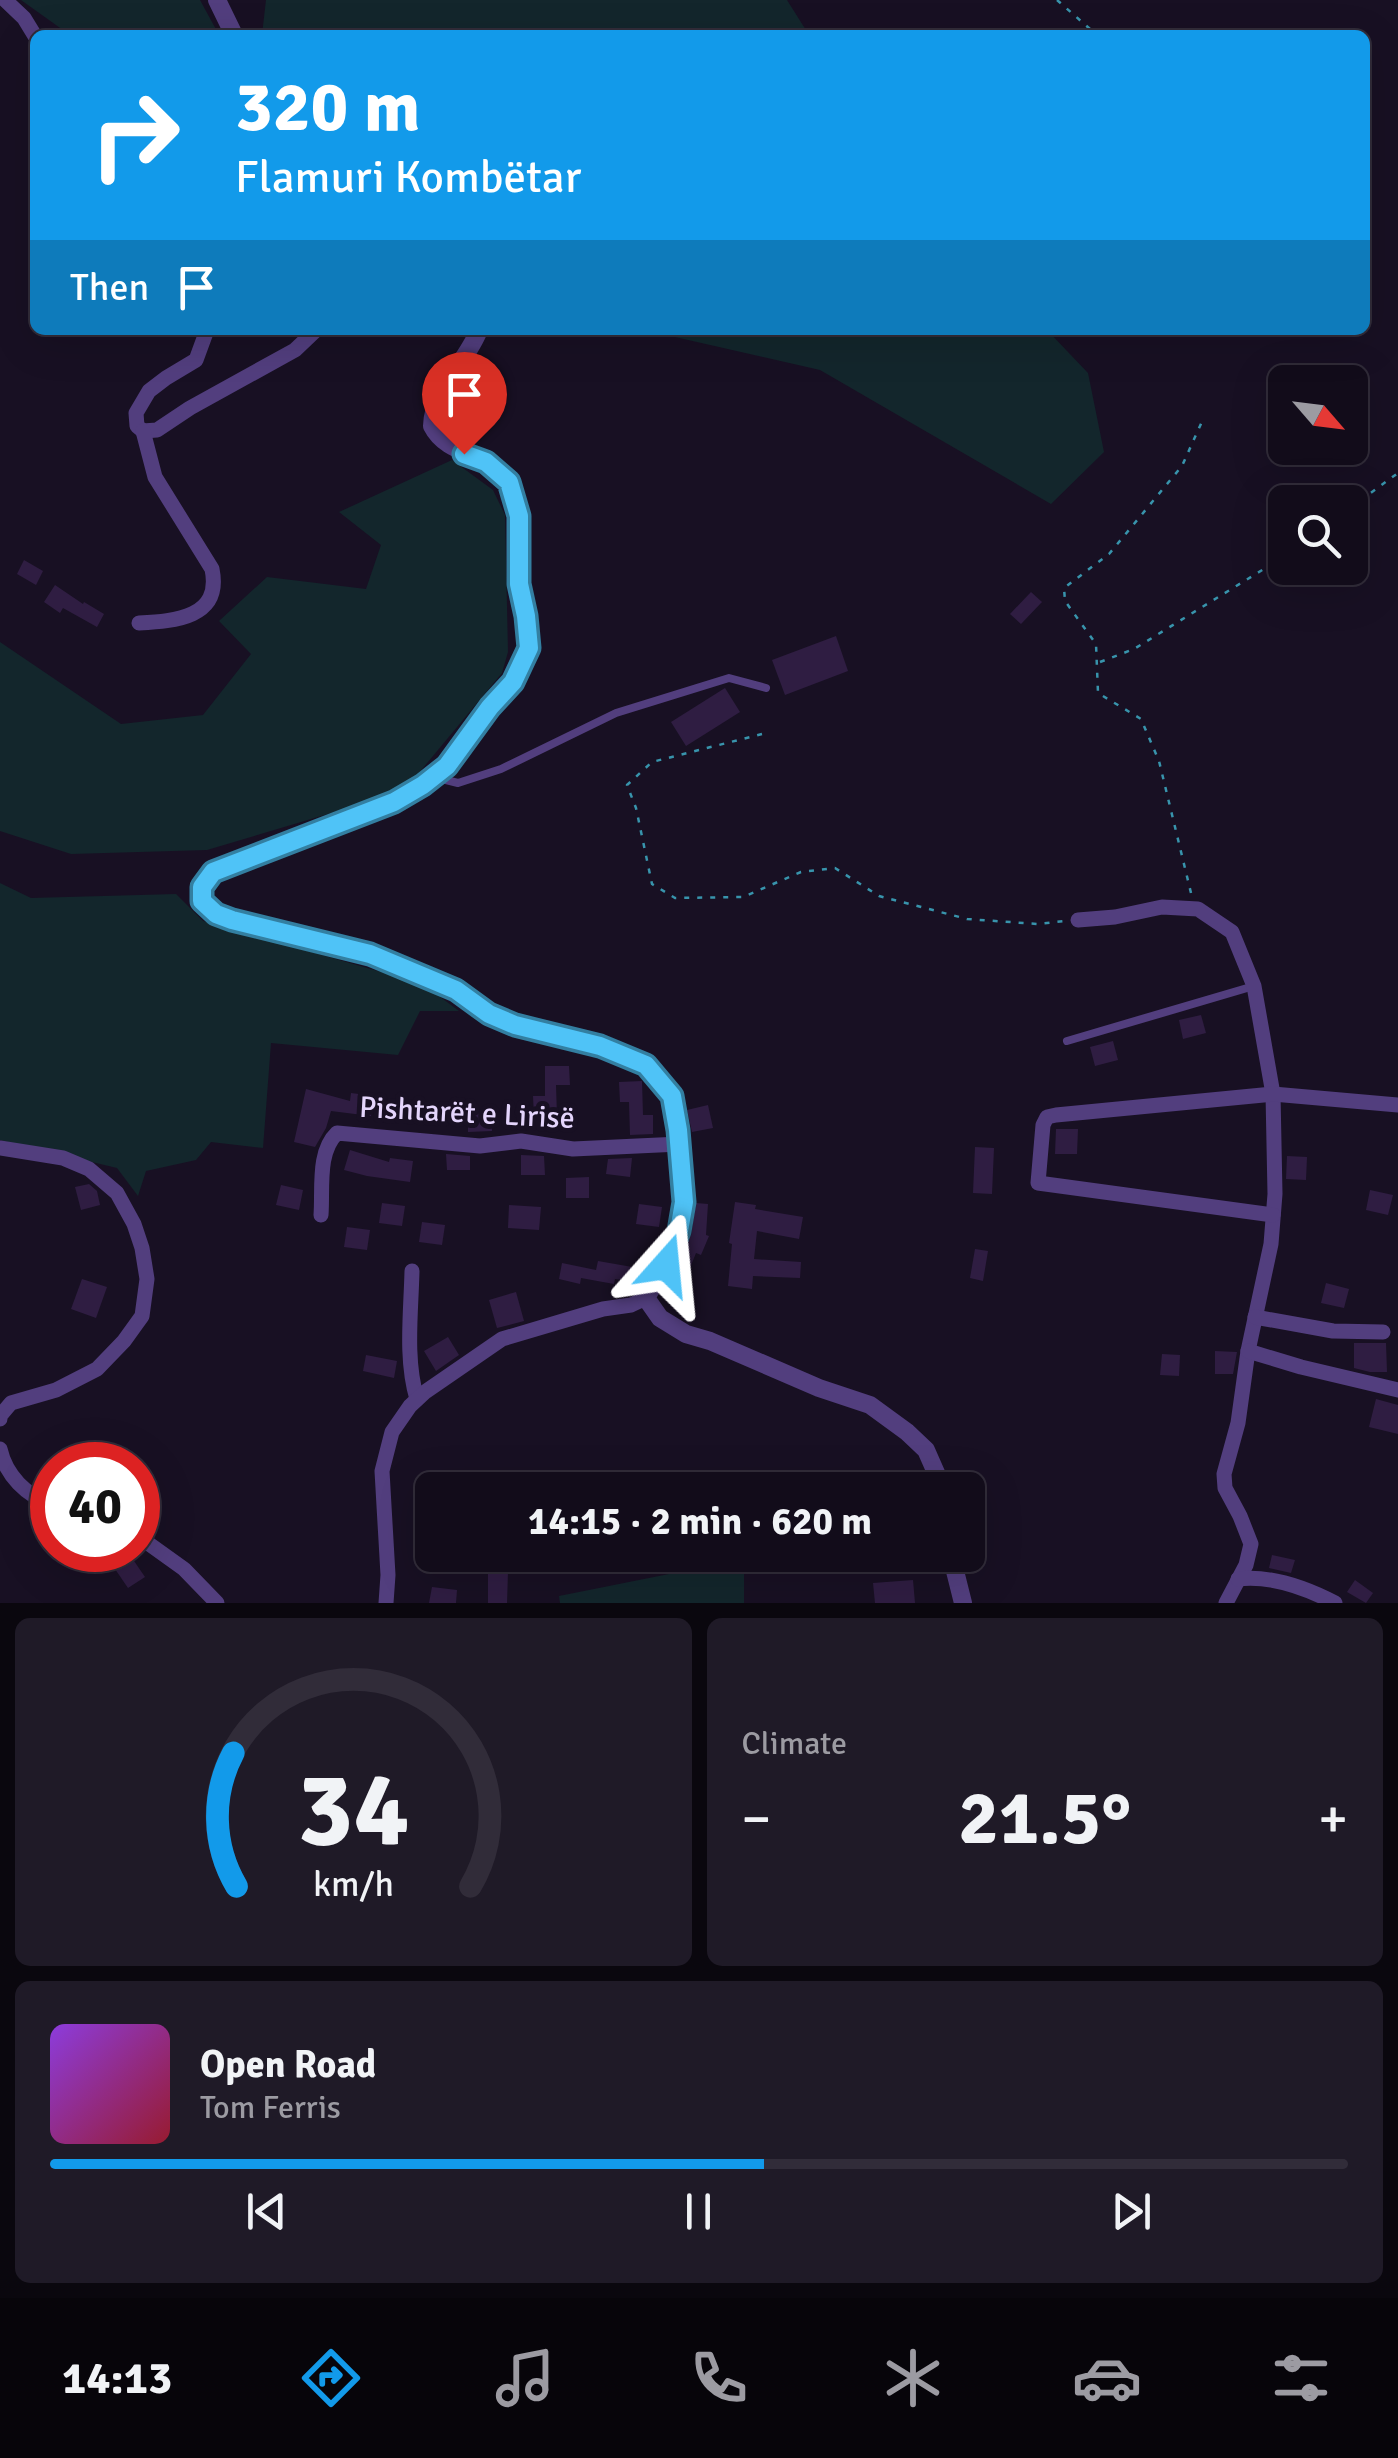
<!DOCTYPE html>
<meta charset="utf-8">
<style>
:root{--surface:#120c1a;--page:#1f1a27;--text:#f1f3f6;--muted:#9c9ba2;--line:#312c39;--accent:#129aea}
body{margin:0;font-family:Signika,sans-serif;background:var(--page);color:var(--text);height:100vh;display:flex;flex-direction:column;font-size:38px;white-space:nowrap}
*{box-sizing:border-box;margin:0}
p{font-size:32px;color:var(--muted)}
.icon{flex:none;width:55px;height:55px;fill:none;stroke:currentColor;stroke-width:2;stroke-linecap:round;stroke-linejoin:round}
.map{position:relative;height:1603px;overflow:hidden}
.panel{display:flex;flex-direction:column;gap:15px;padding:15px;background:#0a070e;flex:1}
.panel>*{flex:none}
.top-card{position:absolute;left:30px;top:30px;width:1340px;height:305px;border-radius:15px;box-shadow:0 10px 40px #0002,0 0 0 2px var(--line);background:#129aea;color:#fff;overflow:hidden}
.needle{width:65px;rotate:118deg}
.buttons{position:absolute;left:1268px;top:365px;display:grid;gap:20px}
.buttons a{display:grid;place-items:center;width:100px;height:100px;border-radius:15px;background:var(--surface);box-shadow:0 10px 40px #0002,0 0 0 2px var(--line);font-size:50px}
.speed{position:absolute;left:30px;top:1442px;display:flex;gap:20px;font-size:50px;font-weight:700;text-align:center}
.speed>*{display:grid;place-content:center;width:130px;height:130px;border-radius:50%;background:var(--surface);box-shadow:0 10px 40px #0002,0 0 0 2px var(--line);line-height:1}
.speed .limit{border:15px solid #d22;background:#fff;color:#111}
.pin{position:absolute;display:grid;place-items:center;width:85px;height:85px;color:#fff;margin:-102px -42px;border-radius:50% 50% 50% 0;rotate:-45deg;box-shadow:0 0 10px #0007}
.pin .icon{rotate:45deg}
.me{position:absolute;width:110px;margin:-55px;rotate:18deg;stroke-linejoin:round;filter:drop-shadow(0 0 8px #0008)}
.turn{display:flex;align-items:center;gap:35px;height:210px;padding:0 40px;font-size:45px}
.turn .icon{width:130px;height:130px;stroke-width:2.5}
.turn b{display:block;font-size:70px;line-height:85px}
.then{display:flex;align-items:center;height:95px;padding:0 40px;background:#0003;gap:20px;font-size:38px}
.big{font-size:75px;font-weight:800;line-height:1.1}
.panel .card{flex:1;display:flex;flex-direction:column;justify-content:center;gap:15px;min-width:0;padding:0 35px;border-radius:15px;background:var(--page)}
.panel .dial{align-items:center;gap:0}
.dial svg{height:260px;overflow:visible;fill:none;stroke:var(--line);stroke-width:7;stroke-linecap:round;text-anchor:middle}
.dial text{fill:var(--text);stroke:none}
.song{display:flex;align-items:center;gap:30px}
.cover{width:120px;height:120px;border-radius:15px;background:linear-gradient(135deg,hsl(270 70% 55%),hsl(350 70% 35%))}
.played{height:10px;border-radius:5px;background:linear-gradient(90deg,var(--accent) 55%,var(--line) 55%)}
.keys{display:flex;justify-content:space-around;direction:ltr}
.heat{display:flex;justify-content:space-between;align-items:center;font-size:55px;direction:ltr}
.panel .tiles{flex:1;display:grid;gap:15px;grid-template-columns:1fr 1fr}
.card:last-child{grid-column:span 2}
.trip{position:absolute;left:415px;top:1472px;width:570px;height:100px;border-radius:15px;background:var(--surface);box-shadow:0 10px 40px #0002,0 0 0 2px var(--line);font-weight:800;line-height:100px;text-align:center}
.menu{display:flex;height:160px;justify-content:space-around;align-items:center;background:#07050a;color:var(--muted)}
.menu .icon{width:70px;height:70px}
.menu .selected{color:var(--accent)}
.menu b{font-size:45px;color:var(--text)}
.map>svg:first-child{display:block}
.green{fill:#13262c}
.building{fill:#2f1d42}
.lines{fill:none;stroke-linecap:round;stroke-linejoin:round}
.path{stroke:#3894ac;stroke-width:2.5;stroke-dasharray:5 8;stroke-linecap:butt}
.service{stroke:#523e7e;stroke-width:8}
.minor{stroke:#523e7e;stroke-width:15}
.tertiary{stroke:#523e7e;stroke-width:18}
.route-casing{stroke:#337fa1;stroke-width:25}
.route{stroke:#4fc3f7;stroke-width:18}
.labels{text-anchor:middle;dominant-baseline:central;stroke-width:10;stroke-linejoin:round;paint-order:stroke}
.street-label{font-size:30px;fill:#e4d5fc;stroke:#181023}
</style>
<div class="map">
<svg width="1398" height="1603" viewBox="0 0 1398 1603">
<rect width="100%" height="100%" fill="#181023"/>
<g class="green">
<path d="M21,0H200L219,35H70Z"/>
<path d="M266,0H787L809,35H262Z"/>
<path d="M673,330H1047L1088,373L1104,452L1051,504L820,370L675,337Z"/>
<path d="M452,460L493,490L505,515L508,652L502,673L413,780L358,805L207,850L71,854L0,831V642L121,724L203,715L251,654L219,621L267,577L366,589L381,545L339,512Z"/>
<path d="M0,883L31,898L176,894L203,921L423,984L459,1011H420L398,1055L271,1043L263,1148L211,1142L196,1160L146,1171L138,1196L117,1168L0,1140Z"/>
<path d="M744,1559V1603H560L559,1596Z"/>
</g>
<g class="building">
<path d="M24,560L43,571L36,585L17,574Z"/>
<path d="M55,585L83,604L84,602L104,614L97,627L63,608L60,613L44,602Z"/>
<path d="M1031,592L1042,602L1021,624L1010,614Z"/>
<path d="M836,636L848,671L785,695L772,660Z"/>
<path d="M725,688L740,712L686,746L671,722Z"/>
<path d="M1201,1015L1206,1033L1183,1039L1179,1020Z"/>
<path d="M1113,1041L1118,1060L1095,1066L1090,1047Z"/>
<path d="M545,1066H569L570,1085H556L557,1116L534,1117L533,1096H545Z"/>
<path d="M642,1081L643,1115H653V1134L630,1135L629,1102H620L619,1082Z"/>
<path d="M306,1089L350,1101L351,1093L374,1096L371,1116L331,1111L326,1128L315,1147L294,1142Z"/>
<path d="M708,1105L713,1128L692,1132L687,1110Z"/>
<path d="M468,1111H491L492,1131L468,1132Z"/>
<path d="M1056,1129H1078L1077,1154H1055Z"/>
<path d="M975,1147L994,1148L992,1194L973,1193Z"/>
<path d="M350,1150L389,1162L390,1158L413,1161L410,1182L367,1176L344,1170Z"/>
<path d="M446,1154L470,1156V1170H447Z"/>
<path d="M521,1155L544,1156L545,1175H521Z"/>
<path d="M1287,1156L1307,1157L1306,1180L1286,1179Z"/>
<path d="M632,1158L630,1177L606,1174L608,1159Z"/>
<path d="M589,1177V1198H566V1178Z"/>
<path d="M89,1184L97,1191L100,1205L81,1210L75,1187Z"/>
<path d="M281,1185L303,1190L299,1210L276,1205Z"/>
<path d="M1370,1190L1393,1195L1388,1215L1366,1210Z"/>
<path d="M735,1202L756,1205L755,1209L803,1217L799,1239L757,1231L754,1259L801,1262L800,1278L753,1276L752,1289L728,1286L732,1244L729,1243Z"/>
<path d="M382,1203L405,1206L402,1226L379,1223Z"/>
<path d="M696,1203L708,1204L706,1235L709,1236L701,1255L696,1253L682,1288L669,1282L691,1235Z"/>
<path d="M639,1204L662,1207L659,1227L636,1224Z"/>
<path d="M509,1205L541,1207L539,1230L508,1228Z"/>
<path d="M422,1222L445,1225L442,1245L419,1242Z"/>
<path d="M347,1227L370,1230L367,1250L344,1247Z"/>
<path d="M975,1249L988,1251L983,1281L970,1278Z"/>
<path d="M598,1261L638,1268L635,1282L615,1279L614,1284L581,1278L580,1284L559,1279L562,1263L596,1270Z"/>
<path d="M82,1279L107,1287L96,1318L71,1309Z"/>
<path d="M1326,1283L1349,1289L1344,1308L1321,1303Z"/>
<path d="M516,1292L524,1321L497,1328L489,1300Z"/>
<path d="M448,1337L459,1355L436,1371L424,1351Z"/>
<path d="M1354,1343H1386L1387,1372H1370L1354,1368Z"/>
<path d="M1215,1351L1237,1352L1233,1374H1215Z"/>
<path d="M1162,1354L1180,1355L1179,1376L1160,1375Z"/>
<path d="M366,1355L397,1361L394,1378L363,1371Z"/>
<path d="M1376,1399L1398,1405V1434L1369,1427Z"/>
<path d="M1272,1555L1295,1560L1291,1573L1269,1568Z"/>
<path d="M132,1558L145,1577L128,1588L115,1569Z"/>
<path d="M488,1571L508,1572L507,1603H488Z"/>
<path d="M913,1580L915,1603H875L873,1583Z"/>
<path d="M1355,1580L1373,1593L1366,1603L1347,1592Z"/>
<path d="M432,1587L457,1590L456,1603H429Z"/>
</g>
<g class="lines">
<g class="path">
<path d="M1057,0L1090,29"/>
<path d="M1350,508L1398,473"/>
<path d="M1100,662L1134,649L1285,556"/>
<path d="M762,734L652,762L627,785L636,808L652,884L675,898L743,897L801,872L835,868L879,896L967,919L1037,924L1065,921"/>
<path d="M1191,893L1159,761L1141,719L1098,693L1096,644L1065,601L1064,588L1109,554L1182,466L1204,417"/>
</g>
<g class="service">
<path d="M438,778L458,783L501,769L616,713L729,678L766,688"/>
<path d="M1067,1041L1254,986"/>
</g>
<g class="minor">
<path d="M5,0L24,18L35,36"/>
<path d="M207,330L196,360L166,378L149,391L136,413L137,426L143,431L157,430L190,408L295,350L316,330"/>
<path d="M139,623C175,621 222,618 212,569L155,477L143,431"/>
<path d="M1078,920L1115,917L1162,907L1198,909L1232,932L1254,986L1273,1094L1275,1194L1271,1244L1248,1351L1238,1423L1224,1474L1225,1488L1240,1516L1251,1544L1246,1565L1226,1603"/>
<path d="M0,1148L63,1158L89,1169L117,1193L134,1224L142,1248L147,1279L142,1316L124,1341L97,1369L56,1390L11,1403L0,1416V1419"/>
<path d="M321,1215C323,1189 317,1152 337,1133L480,1146L521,1141L573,1149L680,1144"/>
<path d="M1273,1215L1038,1183L1043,1125L1047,1117L1056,1115L1273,1094L1398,1105"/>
<path d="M412,1271C411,1313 405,1359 417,1399"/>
<path d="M1255,1317L1333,1331L1383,1332"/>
<path d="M1248,1351L1301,1367L1398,1390"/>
<path d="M0,1449C6,1476 26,1495 52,1505"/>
<path d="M138,1536L184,1569L217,1603"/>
<path d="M1238,1579C1271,1575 1306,1588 1335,1603"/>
<path d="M386,1603L388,1575L382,1471L392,1432L410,1406L425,1392L502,1339L603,1309L631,1305L646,1298"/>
</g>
<g class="tertiary">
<path d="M217,0L234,35"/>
<path d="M479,330C466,363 433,389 432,426C448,458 493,452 510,483C526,512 516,549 519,580C521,602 532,625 529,648C526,674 502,691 487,710C474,728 463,749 447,766C417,797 373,810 334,825C293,841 253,856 213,872L202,887V901L216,914L232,920L370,954L456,989L489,1013L515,1025L600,1047L646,1065L671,1097L678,1130L684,1202L679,1231L665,1265L646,1298L660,1318L686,1334L710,1341L819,1388L870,1405L907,1432L926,1450L937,1475L940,1490"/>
<path d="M951,1555L963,1603"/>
</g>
</g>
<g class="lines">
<g class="route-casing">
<path id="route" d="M464,454L486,462L509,482L519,516V584L526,616L529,648L513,682L490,707L447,766L423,785L394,802L213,872L202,887V901L216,914L232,920L370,954L456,990L489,1014L515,1025L600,1046L646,1065L672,1096L678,1130L684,1202L679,1231L666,1265"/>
</g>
<use href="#route" class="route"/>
</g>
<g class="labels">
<g class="street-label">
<text transform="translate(467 1113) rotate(3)">Pishtarët e Lirisë</text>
</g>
</g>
</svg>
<div class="buttons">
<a><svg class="needle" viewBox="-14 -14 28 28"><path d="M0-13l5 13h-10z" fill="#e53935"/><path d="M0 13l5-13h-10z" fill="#9c9ba2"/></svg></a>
<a><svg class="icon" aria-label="search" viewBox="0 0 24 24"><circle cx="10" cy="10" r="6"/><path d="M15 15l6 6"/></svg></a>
</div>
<div class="speed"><div class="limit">40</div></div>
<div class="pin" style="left:464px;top:454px;background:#d93025"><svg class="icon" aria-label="arrive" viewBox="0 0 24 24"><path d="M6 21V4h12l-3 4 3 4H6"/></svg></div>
<svg class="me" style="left:666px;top:1265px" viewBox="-20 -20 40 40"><path d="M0-17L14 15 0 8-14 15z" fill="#4fc3f7" stroke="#fff" stroke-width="4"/></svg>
<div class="trip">14:15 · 2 min · 620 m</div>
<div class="top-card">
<div class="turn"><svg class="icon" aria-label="right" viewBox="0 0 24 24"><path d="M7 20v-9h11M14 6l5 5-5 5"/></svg><div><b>320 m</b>Flamuri Kombëtar</div></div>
<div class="then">Then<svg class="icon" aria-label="arrive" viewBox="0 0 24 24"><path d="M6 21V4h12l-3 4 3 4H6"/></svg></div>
</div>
</div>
<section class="panel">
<div class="tiles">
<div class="card dial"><svg viewBox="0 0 100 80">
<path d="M14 69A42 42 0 1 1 86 69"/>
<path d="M14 69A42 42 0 0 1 13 28" stroke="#129aea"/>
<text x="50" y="56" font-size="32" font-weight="700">34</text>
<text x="50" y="72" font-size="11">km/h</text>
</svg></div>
<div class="card"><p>Climate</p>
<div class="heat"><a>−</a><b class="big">21.5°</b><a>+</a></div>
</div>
<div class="card">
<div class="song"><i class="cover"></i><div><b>Open Road</b><p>Tom Ferris</p></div></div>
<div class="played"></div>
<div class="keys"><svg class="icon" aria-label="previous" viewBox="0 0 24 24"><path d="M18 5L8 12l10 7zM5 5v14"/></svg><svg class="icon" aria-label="pause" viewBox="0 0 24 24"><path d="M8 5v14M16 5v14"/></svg><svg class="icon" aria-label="next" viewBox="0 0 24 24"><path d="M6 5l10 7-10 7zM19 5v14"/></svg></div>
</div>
</div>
</section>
<nav class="menu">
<b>14:13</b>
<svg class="icon selected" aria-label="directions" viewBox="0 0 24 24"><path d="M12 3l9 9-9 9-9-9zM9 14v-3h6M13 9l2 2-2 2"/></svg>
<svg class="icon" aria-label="music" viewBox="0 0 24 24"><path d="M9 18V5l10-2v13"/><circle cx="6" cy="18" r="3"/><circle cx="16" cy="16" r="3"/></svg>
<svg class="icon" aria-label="phone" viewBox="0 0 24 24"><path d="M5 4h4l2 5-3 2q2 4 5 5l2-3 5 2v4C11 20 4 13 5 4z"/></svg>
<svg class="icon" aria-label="climate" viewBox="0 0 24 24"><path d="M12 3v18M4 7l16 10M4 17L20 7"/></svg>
<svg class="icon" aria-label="car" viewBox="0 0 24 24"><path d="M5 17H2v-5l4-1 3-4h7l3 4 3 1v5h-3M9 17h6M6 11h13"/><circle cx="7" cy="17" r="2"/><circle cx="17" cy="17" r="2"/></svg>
<svg class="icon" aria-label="filters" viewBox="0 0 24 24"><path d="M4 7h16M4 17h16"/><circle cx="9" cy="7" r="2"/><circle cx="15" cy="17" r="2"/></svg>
</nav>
